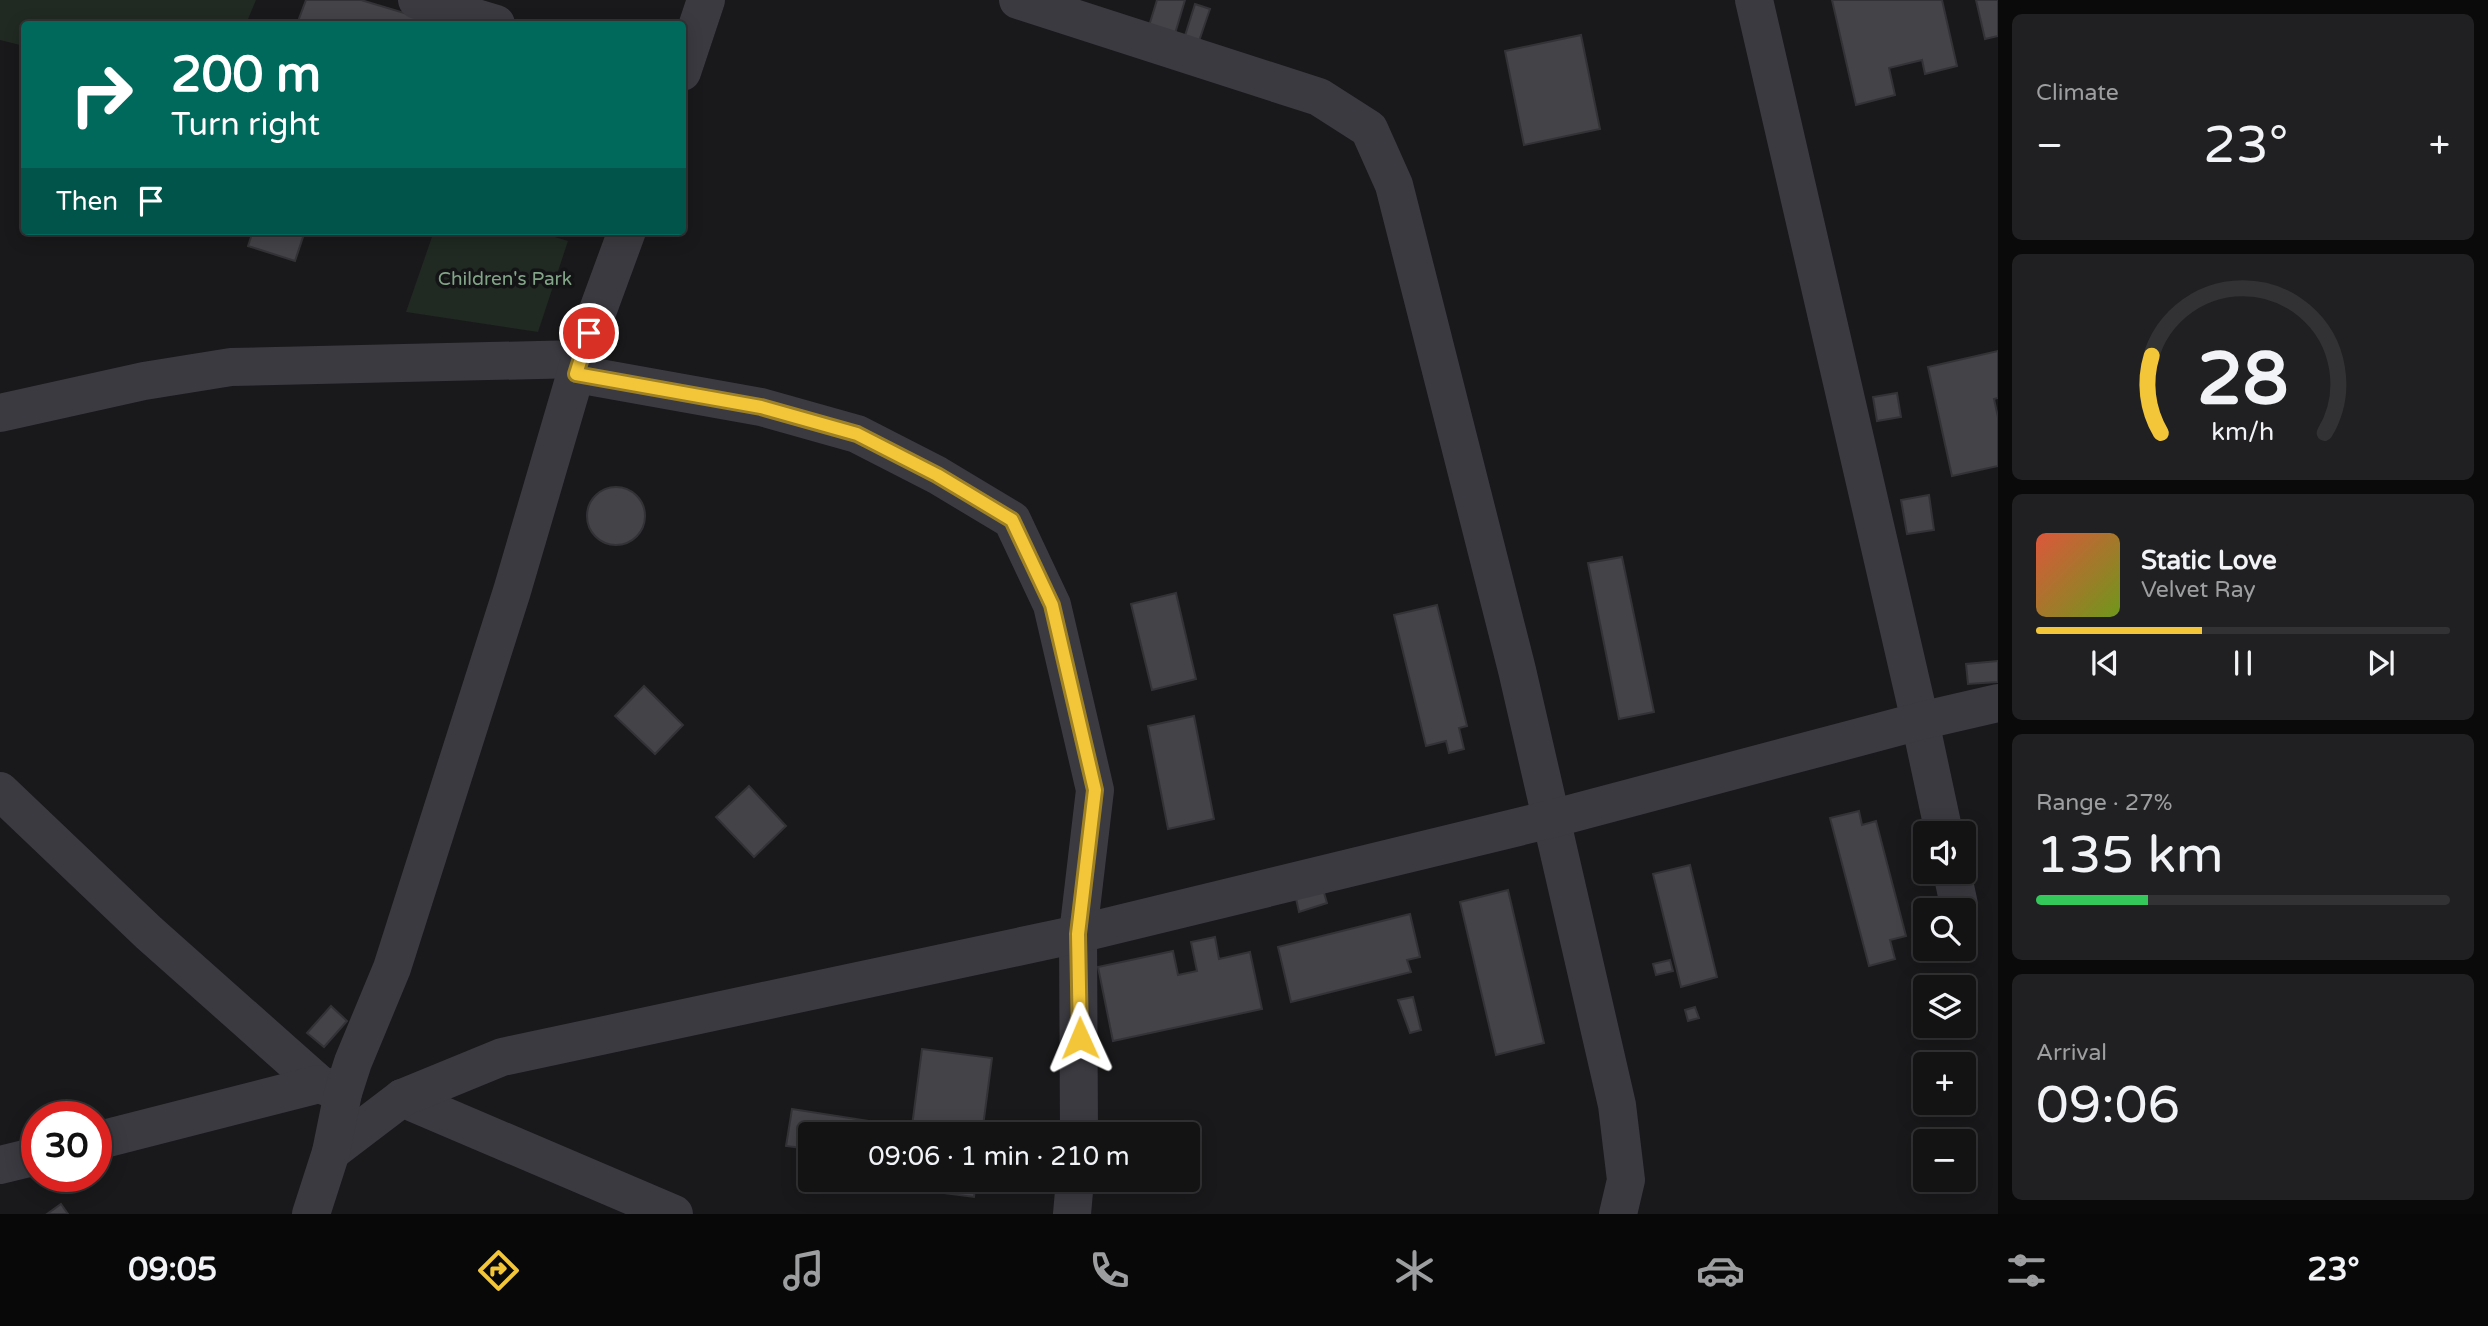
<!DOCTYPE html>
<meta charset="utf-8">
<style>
:root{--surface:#131314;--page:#202022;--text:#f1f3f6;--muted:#9d9ea0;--line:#323234;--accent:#f3c639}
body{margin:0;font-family:"Varela Round",sans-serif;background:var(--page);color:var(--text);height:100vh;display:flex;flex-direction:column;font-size:26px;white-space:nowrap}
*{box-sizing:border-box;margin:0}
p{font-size:23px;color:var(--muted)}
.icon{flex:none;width:38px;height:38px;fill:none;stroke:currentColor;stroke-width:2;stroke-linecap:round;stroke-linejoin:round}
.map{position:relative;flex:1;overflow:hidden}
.side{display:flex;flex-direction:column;gap:14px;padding:14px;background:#0a0a0b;width:490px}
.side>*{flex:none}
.hud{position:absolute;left:21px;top:21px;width:665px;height:214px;border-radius:7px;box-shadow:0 4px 18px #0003,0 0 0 2px var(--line);background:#00695c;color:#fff;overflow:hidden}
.controls{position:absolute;left:1913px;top:821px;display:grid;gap:14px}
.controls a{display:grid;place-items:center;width:63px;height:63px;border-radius:7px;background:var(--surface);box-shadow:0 4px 18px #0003,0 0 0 2px var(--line);font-size:35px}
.speed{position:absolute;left:21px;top:1101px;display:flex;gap:14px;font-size:35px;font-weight:700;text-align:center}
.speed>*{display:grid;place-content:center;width:91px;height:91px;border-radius:50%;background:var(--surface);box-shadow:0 4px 18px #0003,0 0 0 2px var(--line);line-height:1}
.speed .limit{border:10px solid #d22;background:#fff;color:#111}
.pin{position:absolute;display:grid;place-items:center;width:60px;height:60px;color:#fff;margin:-30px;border:4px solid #fff;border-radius:50%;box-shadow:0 2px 7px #0007}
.me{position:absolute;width:77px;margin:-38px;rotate:359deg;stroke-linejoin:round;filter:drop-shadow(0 0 5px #0008)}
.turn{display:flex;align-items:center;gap:24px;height:147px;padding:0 35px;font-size:32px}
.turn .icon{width:91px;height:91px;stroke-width:2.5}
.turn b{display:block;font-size:49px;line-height:60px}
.then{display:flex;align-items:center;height:66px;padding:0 35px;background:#0003;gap:14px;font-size:26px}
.big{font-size:52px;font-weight:600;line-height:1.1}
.side .widget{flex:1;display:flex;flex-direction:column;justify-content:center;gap:10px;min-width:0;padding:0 24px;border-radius:10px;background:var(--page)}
.side .dial{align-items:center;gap:0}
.dial svg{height:182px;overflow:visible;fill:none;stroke:var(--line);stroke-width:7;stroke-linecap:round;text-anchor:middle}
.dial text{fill:var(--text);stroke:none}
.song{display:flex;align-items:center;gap:21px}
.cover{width:84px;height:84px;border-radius:10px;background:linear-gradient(135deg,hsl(10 70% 55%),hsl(80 70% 35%))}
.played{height:7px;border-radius:4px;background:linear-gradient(90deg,var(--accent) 40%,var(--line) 40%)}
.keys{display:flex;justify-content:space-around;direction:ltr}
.heat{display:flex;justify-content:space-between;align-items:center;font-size:38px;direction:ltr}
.charge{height:10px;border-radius:5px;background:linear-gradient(90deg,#34c759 27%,var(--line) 0)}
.trip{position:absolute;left:798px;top:1122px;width:402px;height:70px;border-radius:7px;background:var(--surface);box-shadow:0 4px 18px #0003,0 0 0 2px var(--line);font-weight:600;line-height:70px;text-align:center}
.tabs{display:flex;height:112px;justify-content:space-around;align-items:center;background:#080808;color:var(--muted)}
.tabs .icon{width:49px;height:49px}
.tabs .on{color:var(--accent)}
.tabs b{font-size:32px;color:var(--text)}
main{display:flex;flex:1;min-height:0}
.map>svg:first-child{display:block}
.green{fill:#202922}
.building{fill:#434348;stroke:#333337;stroke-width:2}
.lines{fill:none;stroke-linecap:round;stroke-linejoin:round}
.minor{stroke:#3a3a40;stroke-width:38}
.route-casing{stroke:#9e8125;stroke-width:18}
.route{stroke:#f3c639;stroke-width:12}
.labels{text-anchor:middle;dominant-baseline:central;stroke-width:7;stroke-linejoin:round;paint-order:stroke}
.park-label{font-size:19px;fill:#82a588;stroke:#141416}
</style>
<main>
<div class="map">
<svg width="1998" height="1214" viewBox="0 0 1998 1214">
<rect width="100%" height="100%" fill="#19191b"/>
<g class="green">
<path d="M0,0H256L246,24H24V46L0,40Z"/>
<path d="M434,231H535L568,241L538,332L406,312Z"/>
</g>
<g class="building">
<path d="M306,0H361L441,24H297Z"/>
<path d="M1157,0H1185L1174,37L1148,29Z"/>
<path d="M1832,0H1942L1957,66L1925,74L1922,60L1889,68L1895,95L1856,105Z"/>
<path d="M1976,0H1998V36L1985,39Z"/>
<path d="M1195,4L1210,9L1198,44L1184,39Z"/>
<path d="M1581,35L1600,129L1524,145L1505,51Z"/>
<path d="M253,231H305L295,261L248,246Z"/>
<path d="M1998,351V398L1994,399L1998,417V466L1952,476L1928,367Z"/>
<path d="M1897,393L1901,417L1877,421L1873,397Z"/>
<circle cx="616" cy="516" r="29"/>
<path d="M1929,495L1934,530L1907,534L1901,500Z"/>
<path d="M1622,557L1654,712L1619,719L1588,563Z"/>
<path d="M1176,593L1196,679L1152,690L1131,604Z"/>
<path d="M1437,605L1467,726L1459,728L1464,749L1449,753L1446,741L1426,746L1394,615Z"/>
<path d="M1998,661V682L1968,684L1966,664Z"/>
<path d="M644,686L683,725L655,754L615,716Z"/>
<path d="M1194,716L1214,819L1168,829L1148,726Z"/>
<path d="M749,786L786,826L754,857L716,817Z"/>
<path d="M1859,811L1862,825L1876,821L1906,936L1890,940L1895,959L1869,966L1830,818Z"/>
<path d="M1690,865L1717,977L1681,987L1653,874Z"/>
<path d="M1322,886L1327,903L1299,912L1295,894Z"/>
<path d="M1508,890L1544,1043L1496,1055L1460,902Z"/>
<path d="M1410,914L1420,957L1407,960L1411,972L1291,1002L1278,947Z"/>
<path d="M1215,937L1219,959L1250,952L1262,1009L1113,1041L1098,967L1173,951L1178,975L1197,971L1191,942Z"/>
<path d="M1670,960L1673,971L1656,975L1653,964Z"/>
<path d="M1413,997L1421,1030L1410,1033L1398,1000Z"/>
<path d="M331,1006L347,1021L324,1047L307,1033Z"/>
<path d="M1695,1007L1699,1018L1688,1021L1685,1010Z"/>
<path d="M922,1049L992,1058L982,1134H911Z"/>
<path d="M792,1109L882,1123L880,1134H810V1149L786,1146Z"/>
<path d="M905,1180H976L974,1197L904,1188Z"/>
<path d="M61,1204L68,1214H47Z"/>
</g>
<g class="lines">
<g class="minor">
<path d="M417,0L496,24"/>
<path d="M1018,0L1319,97L1369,129L1394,185L1517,670L1617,1105L1626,1180L1618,1214"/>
<path d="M1754,0L1920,721L1944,833"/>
<path d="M682,72L706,0"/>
<path d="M577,374L761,407L857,434L937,475L1012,520L1052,605L1095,790L1078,934L1079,1134"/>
<path d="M0,413L144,381L231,367L580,359"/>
<path d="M0,791L149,933L319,1084L343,1093"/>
<path d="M1952,872L1959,905"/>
<path d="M402,1098L674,1214"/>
<path d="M96,1141L319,1084"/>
<path d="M331,1152L402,1098L502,1057L1078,934L1551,819L1920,721L1998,703"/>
<path d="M0,1165L37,1156"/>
<path d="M311,1214L331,1152L343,1093L353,1062L392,968L512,591L580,359L627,231"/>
<path d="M1072,1214L1075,1180"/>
</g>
</g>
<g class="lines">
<g class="route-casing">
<path id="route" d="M589,333L576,374L761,407L857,434L937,475L1012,520L1052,605L1095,790L1078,934L1080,1038"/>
</g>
<use href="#route" class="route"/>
</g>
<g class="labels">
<g class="park-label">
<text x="505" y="279">Children's Park</text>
</g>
</g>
</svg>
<div class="controls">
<a><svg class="icon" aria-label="sound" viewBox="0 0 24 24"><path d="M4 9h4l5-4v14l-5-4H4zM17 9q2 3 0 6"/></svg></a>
<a><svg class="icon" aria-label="search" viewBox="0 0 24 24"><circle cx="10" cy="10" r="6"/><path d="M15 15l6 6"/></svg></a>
<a><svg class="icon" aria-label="layers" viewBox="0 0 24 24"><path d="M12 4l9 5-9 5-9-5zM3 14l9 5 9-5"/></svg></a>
<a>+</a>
<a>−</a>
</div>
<div class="speed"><div class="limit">30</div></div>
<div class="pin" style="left:589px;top:333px;background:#d93025"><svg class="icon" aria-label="arrive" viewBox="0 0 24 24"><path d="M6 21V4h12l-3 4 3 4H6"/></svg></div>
<svg class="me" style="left:1080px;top:1038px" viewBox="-20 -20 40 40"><path d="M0-17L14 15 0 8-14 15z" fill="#f3c639" stroke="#fff" stroke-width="4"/></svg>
<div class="trip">09:06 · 1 min · 210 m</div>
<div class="hud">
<div class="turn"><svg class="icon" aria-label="right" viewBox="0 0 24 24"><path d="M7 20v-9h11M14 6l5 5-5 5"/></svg><div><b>200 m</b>Turn right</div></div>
<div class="then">Then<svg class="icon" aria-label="arrive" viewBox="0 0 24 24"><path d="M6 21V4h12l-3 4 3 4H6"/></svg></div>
</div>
</div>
<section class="side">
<div class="widget"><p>Climate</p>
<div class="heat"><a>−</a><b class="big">23°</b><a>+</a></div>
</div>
<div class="widget dial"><svg viewBox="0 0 100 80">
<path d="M14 69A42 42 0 1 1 86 69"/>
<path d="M14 69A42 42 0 0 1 10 35" stroke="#f3c639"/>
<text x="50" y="56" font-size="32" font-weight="700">28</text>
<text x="50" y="72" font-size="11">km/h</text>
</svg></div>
<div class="widget">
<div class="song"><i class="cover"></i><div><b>Static Love</b><p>Velvet Ray</p></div></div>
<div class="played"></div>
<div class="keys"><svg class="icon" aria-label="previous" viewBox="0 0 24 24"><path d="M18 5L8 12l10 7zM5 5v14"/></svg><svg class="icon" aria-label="pause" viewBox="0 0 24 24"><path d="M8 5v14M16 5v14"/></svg><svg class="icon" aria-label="next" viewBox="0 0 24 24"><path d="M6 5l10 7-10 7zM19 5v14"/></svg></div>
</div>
<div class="widget"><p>Range · 27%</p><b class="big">135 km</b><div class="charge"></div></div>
<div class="widget"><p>Arrival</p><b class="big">09:06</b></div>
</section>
</main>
<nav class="tabs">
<b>09:05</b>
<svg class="icon on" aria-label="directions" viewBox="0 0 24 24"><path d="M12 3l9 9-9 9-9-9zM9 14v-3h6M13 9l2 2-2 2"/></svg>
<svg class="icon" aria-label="music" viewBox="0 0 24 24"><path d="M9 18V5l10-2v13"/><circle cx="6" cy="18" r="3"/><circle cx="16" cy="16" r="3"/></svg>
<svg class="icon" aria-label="phone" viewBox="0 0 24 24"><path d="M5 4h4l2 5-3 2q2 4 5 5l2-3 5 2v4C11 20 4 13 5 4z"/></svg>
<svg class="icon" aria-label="climate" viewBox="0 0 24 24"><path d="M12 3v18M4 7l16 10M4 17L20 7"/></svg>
<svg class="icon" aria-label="car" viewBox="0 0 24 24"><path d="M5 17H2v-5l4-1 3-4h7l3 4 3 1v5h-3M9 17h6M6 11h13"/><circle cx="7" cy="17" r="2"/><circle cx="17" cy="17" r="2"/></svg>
<svg class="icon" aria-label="filters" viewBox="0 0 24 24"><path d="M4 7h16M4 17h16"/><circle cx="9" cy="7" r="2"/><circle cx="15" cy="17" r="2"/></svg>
<b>23°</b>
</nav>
